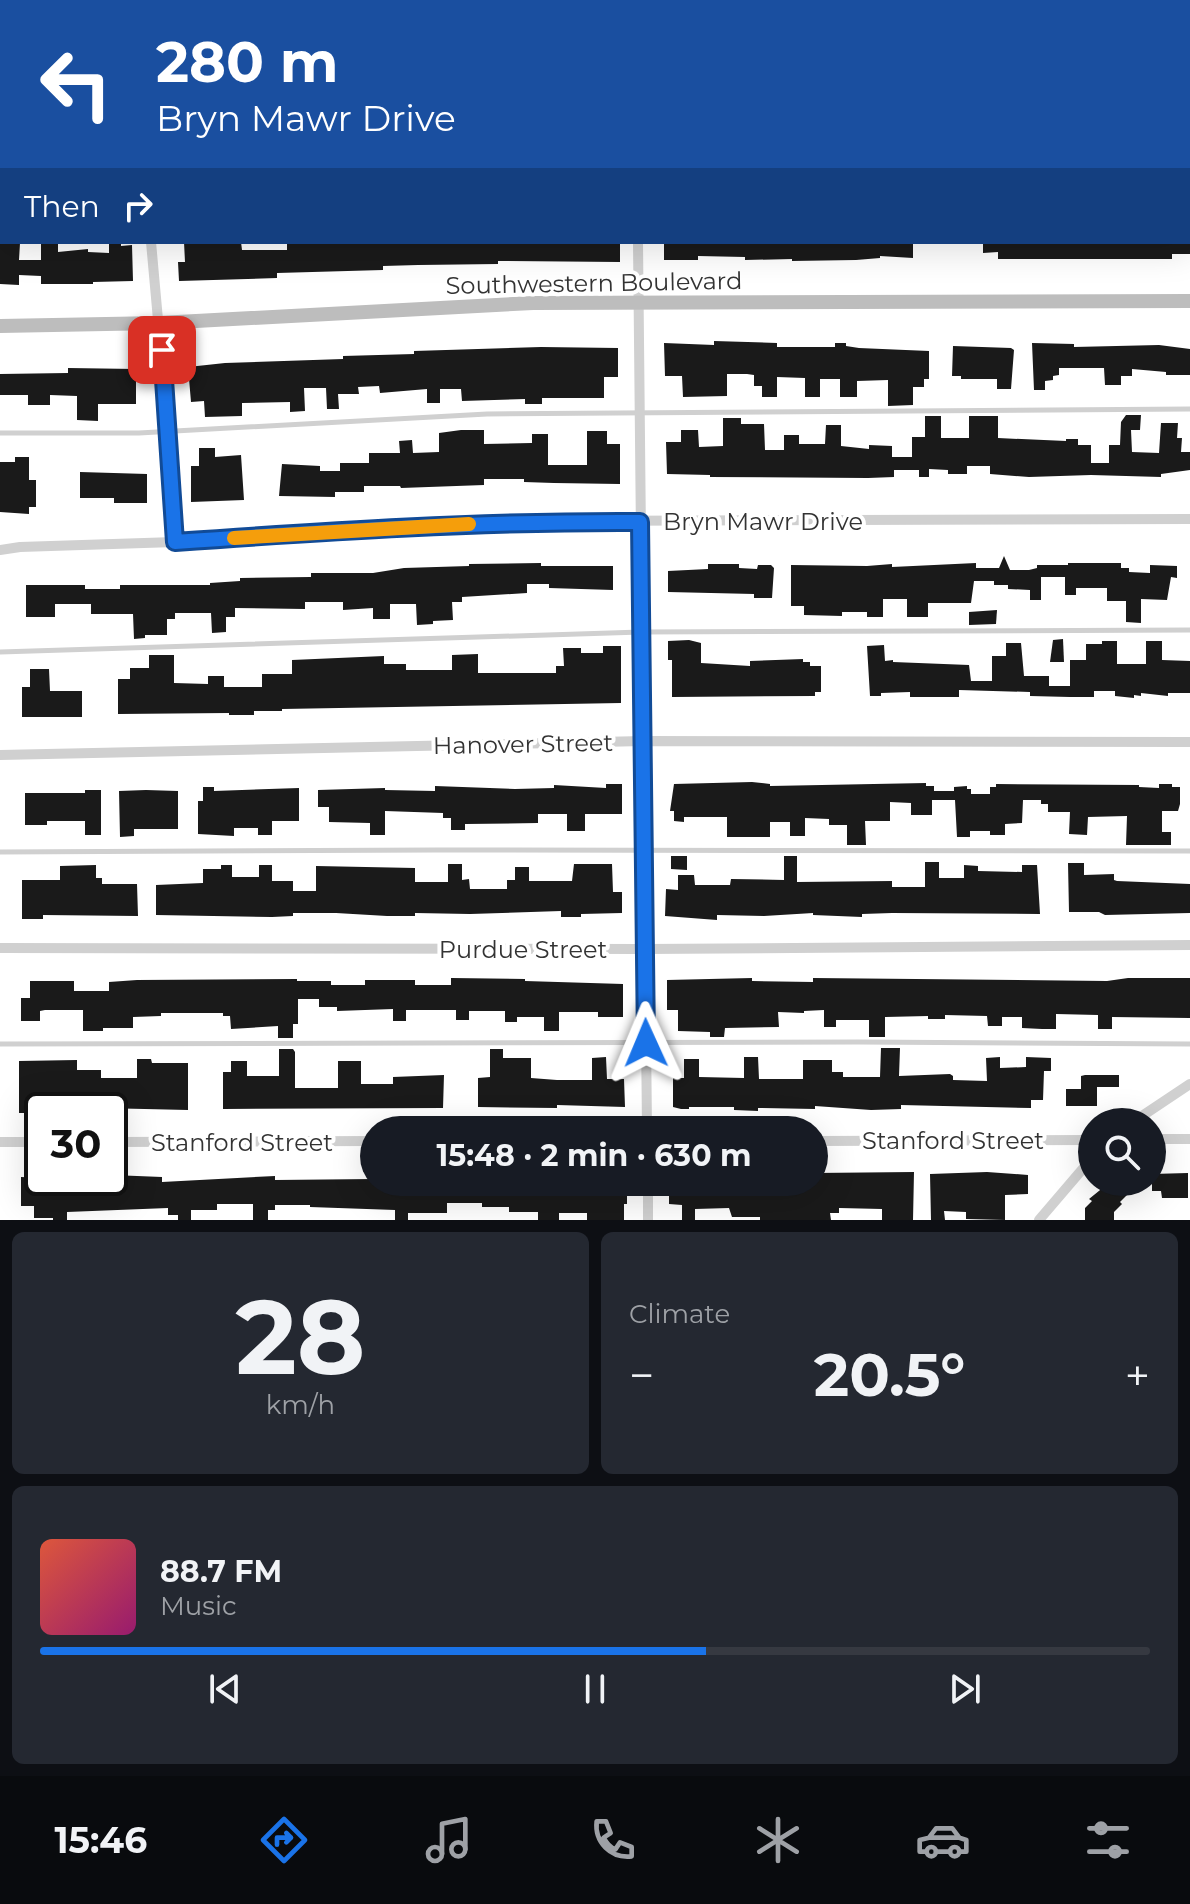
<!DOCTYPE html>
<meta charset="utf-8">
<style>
:root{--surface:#171b24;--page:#242831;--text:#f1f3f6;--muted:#9ea1a6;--line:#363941;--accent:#1a73e8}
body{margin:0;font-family:Montserrat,sans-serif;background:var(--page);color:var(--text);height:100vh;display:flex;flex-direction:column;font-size:30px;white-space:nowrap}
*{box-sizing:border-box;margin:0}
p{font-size:26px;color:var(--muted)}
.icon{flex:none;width:44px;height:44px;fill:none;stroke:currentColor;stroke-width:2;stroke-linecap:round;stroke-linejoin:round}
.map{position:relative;height:1220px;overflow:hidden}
.drawer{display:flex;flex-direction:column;gap:12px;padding:12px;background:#0d0f14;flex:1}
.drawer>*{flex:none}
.hud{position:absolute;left:0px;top:0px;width:1190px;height:244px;box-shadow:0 8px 32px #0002;background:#1a4fa0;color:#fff;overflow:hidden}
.controls{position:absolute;left:1078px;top:1108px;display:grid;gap:16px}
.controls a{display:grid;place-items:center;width:88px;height:88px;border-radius:50%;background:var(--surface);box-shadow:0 8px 32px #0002;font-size:40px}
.speed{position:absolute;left:24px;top:1092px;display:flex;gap:16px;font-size:40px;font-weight:700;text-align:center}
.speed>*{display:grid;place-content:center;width:104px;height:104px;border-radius:50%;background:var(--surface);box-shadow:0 8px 32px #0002;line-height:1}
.speed .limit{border:4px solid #111;border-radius:12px;background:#fff;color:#111}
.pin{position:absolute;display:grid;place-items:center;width:68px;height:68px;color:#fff;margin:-34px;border-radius:16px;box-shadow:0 4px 12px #0006}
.me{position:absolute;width:88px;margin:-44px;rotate:359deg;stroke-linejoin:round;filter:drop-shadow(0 0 6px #0008)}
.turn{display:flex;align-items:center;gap:28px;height:168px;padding:0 24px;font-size:36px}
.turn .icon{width:104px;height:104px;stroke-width:2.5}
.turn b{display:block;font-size:56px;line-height:68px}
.then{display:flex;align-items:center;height:76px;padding:0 24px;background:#0003;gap:16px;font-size:30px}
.big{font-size:60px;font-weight:700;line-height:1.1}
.drawer .tile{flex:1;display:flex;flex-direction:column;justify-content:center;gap:12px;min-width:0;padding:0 28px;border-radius:12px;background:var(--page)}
.drawer .dial{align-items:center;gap:0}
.dial b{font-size:104px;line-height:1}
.song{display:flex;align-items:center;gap:24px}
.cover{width:96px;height:96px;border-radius:12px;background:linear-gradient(135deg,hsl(10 70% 55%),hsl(320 70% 35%))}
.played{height:8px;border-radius:4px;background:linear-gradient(90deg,var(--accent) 60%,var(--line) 60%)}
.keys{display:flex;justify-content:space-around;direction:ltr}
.heat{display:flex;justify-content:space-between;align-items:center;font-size:44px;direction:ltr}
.drawer .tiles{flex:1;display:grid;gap:12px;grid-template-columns:1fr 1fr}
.tile:last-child{grid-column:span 2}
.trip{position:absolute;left:360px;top:1116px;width:468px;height:80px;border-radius:40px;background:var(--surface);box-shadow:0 8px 32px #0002;font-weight:700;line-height:80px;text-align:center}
.tabs{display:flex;height:128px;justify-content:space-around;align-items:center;background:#090b0e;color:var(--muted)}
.tabs .icon{width:56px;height:56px}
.tabs .selected{color:var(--accent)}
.tabs b{font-size:36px;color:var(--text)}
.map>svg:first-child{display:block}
.building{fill:#1a1a1a}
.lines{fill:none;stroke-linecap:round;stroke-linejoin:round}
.lane{stroke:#d0d0d0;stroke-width:5}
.street{stroke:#d0d0d0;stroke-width:10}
.secondary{stroke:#bdbdbd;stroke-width:14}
.route-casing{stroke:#114b97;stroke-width:20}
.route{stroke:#1a73e8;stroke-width:14}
.slow{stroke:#f59e0b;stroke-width:14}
.labels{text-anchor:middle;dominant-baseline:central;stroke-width:8;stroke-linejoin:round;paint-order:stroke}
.street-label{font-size:24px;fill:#333;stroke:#fff}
</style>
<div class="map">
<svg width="1190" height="1220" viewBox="0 0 1190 1220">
<rect width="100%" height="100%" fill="#fff"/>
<g class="building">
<path d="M0,242L20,243L19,260H41V243H58V252L88,249V252L109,253V242H121V246L132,245L133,281L93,282V284H41V276L19,275V285L0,284Z"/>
<path d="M184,242H241L242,250H287V242H620V262L498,261V264L418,265L383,266V270L277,273V278L179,281L178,262H185Z"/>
<path d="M664,242H913V258L880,256V258L856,260L792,261V259L745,260V257L698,256V260H664Z"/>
<path d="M983,242H1190V254H1172V259H998V252L983,253Z"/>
<path d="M714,341L777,343V347H835V343H846V346L859,348L929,351V379H924V387H913V405L888,406V380L857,381V397H840V379H820V397H805V378L777,377V397H762V386H754V375L747,374H727V396L683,397L682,376H665L664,343L714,345Z"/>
<path d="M1032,343L1074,344V347L1159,345L1190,349V375H1166V372L1132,369V376H1121V385H1105L1104,368H1059V375L1053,376V380L1045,381V390H1034Z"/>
<path d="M953,346L1011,348L1014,350L1011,389H997V379H961V376H952Z"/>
<path d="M541,347L618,348V377H604V398H542V404H525V399L462,401L461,389H440V403H427V389L380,393L379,386L358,387L359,394H338L339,409H327L326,388H304L305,411L290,412V402L242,403V416L205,417L204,401L191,402L188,367L225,363L343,359V356L414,354V351Z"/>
<path d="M68,368L136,369V404H98V421L77,420V396L50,395V405H28V395H0V374L68,373Z"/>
<path d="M1126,415H1141L1140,430H1131L1132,452L1159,453L1161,423H1178L1177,438H1182L1181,452H1190V470L1161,474V477L1091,475L1029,477L990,474V466H967V474H948V470L929,469V477H919V470H894V477L868,478L710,477V475L667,474L666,442H681V430H698L699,447L723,446V418H741V424H764L765,450H784V435H799V444H825L826,425H841V446L869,449V445L892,446V457H912V437H925V416H941V438H969V416H998V438L1066,441V439H1078V445H1091V463H1109V445H1120L1121,422Z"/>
<path d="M461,430H484V444L532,443V434H548V465H587V431H607V444H620V484L554,483L524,482V479H484V485L401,488L400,486H364V492H335V497L279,496L282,464L320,466V471H340V463H369V453H400L399,441L412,440L413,453L439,452V433Z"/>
<path d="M199,448H215V457L241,455L244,500L191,502V466H199Z"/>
<path d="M15,457H29V480H36V507H29V514L0,512V462H15Z"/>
<path d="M80,472L147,474V503H114V498H80Z"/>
<path d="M1004,556L1010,570H1029L1037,568V565H1068V563H1121V568H1129V572L1150,573V565L1177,566V578L1171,577L1167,600L1141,599V623L1126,622V601H1107V588H1076V595H1065V577H1041V600H1030V590L1008,589V585H994V581H974L971,603H928V617H907V599H883V617H867V612H842V616L804,615V606H791V565L867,566L892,564V567L976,563V568H999Z"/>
<path d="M541,563V566H613V590L549,588V584H527V593L462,597V602H452L453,620L433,621V624L417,625L416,604H390V619H373V608L343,610V602H305V609L235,608V617H226V632L212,633L211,613H175V619H167V635H145V638L134,639L133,614H91V604H55V617H26V585H85V589H120V585H210V583L240,581V578L311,577V573H373L404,568L469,566V564Z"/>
<path d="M708,564H739V568L757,569L758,565H771L774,568L772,598H754V594L668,592V571L708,569Z"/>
<path d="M997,610L996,624L969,625V612Z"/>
<path d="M1063,639L1064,662H1050L1053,640Z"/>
<path d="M689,640L701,643V663L750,666V661L803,659V662H810V666H821V692H815V696L672,697V660H668V641Z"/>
<path d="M1102,641H1117V664H1146V641H1162V660L1190,661V693H1168V696L1141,693V696L1134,695V698L1115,696V691H1094V697H1070L1030,696V692L959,690V697H910V692L881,693V696H870L867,646L884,645L885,661L893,660V662L969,665L971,681H992V656H1006V643H1021L1024,676H1049V686H1070V660H1086V644H1102Z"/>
<path d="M603,646H621V703L282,709V711H254V715H229V713L118,714V679H130V668H149V655H174V683L208,684V676H224V687H262V674H292V660L384,656V664H406V670H452V655L478,654V673H556V666H564L563,648H581V653H603Z"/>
<path d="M30,669H49L50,691H82V717H22V687H30Z"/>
<path d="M752,782L770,784V786L926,783V786H934V791H954V787L967,786V789H971V794H990V787H996V784L1139,785V787L1159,788V784H1172V787H1180V804L1178,811H1162V832H1171V845H1126L1127,816L1088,817L1087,835L1069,834L1070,812H1048V804H1041V800H1023L1022,823L1005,824V835H990V831H970V837H957L955,800H932V815H911V803L890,802V821H865L866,845H847V825H829V819L805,818V836H790V822H770V837H727V817H684V822L674,821V811H670L674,784Z"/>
<path d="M606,784H622V814H585V831H567V814H538V823L465,824V830H451V818H443V813L385,811V835H370V823L329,822V807H318V790L385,788V790L435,791V786L515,789L554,788V785L606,788Z"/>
<path d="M203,787H214V791L299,788V821H272V835H258V828H234V836L198,834V801H203Z"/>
<path d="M85,790H101V835H85V821H47V825H25V793H85Z"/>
<path d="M146,790L178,791V829H134V836L120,837L119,791Z"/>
<path d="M671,856H687V870L671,869Z"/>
<path d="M784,856H797V882L892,881V887H925V862H939V878H964V865L978,866V871L1022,872V865H1037L1040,914L892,913L862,914V917L813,915V913L764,916L717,915V920L665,916L666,889L678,890V875H694L695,885H730L731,879L784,880Z"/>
<path d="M1068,863H1084V875L1114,874V880L1117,881L1190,884V913L1105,915L1099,912H1069Z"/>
<path d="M448,864H462V880L469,879L470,889H507V880H515V867H529V881H572L574,864H612L613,892H622V913L581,914V917H561V911L470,914L415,913V916H387L336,913H293V916L272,917L156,915V885L203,883V869H221V865H232V877H259V865H272V881H293V891H316V866L415,868V882H448Z"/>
<path d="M96,865V878H102V884H137L138,916L43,915V919H22V880H60V866Z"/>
<path d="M451,978L525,979V981L623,984V1017H598V1012H559V1031H544V1017H517V1022H505V1011H469V1020H456V1010H406V1021H393V1009L337,1011V1007H319V999H298V1024H293V1038H278V1026L231,1029L230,1016H223V1013H161V1016L133,1017V1028H103V1031H83V1010H45L40,1011V1021H21V998H30V981H74V991H109V982L137,980L297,979V981H331V985H365V980H415V985H451Z"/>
<path d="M752,978V981L813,982V978L1107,981L1128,978H1190V1018L1112,1017V1029H1098V1015L1056,1014V1029H1042L1022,1028V1017H1002V1026H988L987,1016L945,1015V1019H928V1016L885,1017V1037H869V1020H836V1027H824V1010L804,1011V1013L778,1012L779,1027L725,1028L724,1037H710V1032L678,1031V1010H667V980Z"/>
<path d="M881,1048H900L899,1076L950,1074L953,1076V1080L987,1081L986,1058L1000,1057V1068L1026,1067V1057L1051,1058V1071H1044L1043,1100H1031V1108L901,1105V1109L871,1110L815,1106V1109L758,1108V1111L734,1110V1107H689V1109H681L673,1107V1078H684V1059H699V1077L744,1078V1057H758L759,1079H803V1060H832V1072H843V1077H880Z"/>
<path d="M279,1049H293L295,1052V1088H338V1061H361V1084H393V1077L444,1075L443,1108L223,1109V1072H231V1061H247V1076H279Z"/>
<path d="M490,1049H503V1058H531V1078L557,1080H592V1058L606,1057L607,1079H624L625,1107L557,1105V1108L478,1107V1078L490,1077Z"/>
<path d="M137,1059H151L152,1063H188V1110L101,1108V1110H42V1113H19V1061L77,1060V1070H101V1078H137Z"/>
<path d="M1085,1075H1119V1087H1097V1106H1066V1089H1081V1076Z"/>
<path d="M914,1172L913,1220H882V1209L839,1208V1213H830L831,1220H760V1217H732L729,1208L695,1209V1220H682V1205L669,1204V1182H814V1173Z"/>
<path d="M987,1172L1028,1175V1194L1005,1195V1220L966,1219V1212L944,1211L945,1220H931L930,1174Z"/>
<path d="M1188,1173V1198H1162L1161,1191H1152V1174Z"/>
<path d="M112,1175L162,1177V1182L275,1176V1180L374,1179V1182H627V1204H624V1220H587V1213H559V1220H538V1212H509V1207H482V1203H447V1213H408V1220H395V1210L310,1207V1205H275V1210H268V1220H253V1204H217V1210H191V1220H178V1215H168V1208L67,1212V1220H53V1218H34V1206H21V1177L82,1180V1178H112Z"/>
<path d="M1110,1182H1140L1120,1202L1122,1204L1114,1212V1220H1085V1208L1092,1201L1089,1199Z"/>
</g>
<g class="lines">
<g class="lane">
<path d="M51,2L84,0"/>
<path d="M0,5H2"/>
<path d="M1188,191H1190"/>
<path d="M0,215H2"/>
<path d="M0,433H139L487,414L1190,409"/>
<path d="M0,652L641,632L1190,630"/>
<path d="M0,852L436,850L1190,851"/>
<path d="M0,1044L858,1042L1190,1044"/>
</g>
<g class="street">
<path d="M139,0V2"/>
<path d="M637,2V0"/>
<path d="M1188,82H1190"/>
<path d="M0,112H2"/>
<path d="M151,242L168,431L175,542"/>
<path d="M638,242L647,1130"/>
<path d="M0,550L20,547L175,542L434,525L551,521L1190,519"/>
<path d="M0,755L644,741L1190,742"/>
<path d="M0,948L645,949L1190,945"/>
<path d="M1133,1122L1190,1084"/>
<path d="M1152,1139H1190"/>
<path d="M814,1141L1092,1140"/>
<path d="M0,1142H42"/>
<path d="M110,1142L374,1141"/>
<path d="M648,1220V1182"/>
<path d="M1039,1220L1092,1158"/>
</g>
<path class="secondary" d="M0,326L159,323L533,303L1190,301"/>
</g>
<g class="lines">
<g class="route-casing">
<path id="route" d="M162,350L175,542C330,531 484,521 640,522L646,1043"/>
</g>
<use href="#route" class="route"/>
<path class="slow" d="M234,538L469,524"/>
</g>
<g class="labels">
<g class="street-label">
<text transform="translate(594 283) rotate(-1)">Southwestern Boulevard</text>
<text x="763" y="521">Bryn Mawr Drive</text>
<text transform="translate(523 744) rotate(-1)">Hanover Street</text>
<text x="523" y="949">Purdue Street</text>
<text x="953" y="1140">Stanford Street</text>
<text x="242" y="1142">Stanford Street</text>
</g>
</g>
</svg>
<div class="controls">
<a><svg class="icon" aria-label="search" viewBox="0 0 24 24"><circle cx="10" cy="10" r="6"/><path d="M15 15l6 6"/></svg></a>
</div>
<div class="speed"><div class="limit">30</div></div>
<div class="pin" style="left:162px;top:350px;background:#d93025"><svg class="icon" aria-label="arrive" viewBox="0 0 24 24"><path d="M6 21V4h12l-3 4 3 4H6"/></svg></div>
<svg class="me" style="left:646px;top:1043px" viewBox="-20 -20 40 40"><path d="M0-17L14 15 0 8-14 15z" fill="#1a73e8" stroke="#fff" stroke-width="4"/></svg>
<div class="trip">15:48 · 2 min · 630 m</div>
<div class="hud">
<div class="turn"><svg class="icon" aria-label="left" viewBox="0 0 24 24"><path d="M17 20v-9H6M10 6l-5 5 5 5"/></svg><div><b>280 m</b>Bryn Mawr Drive</div></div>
<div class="then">Then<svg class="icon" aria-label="right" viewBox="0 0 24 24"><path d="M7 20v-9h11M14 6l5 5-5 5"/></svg></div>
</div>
</div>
<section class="drawer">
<div class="tiles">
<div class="tile dial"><b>28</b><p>km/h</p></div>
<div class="tile"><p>Climate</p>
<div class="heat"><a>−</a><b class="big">20.5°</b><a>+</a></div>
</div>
<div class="tile">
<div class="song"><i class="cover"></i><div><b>88.7 FM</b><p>Music</p></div></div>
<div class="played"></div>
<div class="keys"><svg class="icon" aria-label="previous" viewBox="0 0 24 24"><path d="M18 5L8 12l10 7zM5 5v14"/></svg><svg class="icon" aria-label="pause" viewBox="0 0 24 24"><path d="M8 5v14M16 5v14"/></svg><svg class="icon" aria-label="next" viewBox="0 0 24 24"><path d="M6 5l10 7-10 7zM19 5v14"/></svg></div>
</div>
</div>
</section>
<nav class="tabs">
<b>15:46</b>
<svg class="icon selected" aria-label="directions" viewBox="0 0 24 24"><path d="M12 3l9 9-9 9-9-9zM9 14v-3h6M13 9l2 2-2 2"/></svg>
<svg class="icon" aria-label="music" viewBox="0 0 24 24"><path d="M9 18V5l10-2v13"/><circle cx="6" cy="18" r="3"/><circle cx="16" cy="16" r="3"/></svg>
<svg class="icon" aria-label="phone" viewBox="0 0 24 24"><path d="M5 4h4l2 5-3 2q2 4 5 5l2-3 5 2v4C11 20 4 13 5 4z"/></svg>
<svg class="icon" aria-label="climate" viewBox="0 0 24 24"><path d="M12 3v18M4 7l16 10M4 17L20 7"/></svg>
<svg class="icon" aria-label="car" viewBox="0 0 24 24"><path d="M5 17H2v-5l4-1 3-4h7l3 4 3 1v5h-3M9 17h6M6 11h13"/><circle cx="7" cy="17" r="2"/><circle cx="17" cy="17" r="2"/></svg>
<svg class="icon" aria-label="filters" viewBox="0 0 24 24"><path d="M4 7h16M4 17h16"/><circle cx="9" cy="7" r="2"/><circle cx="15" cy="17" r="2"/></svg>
</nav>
